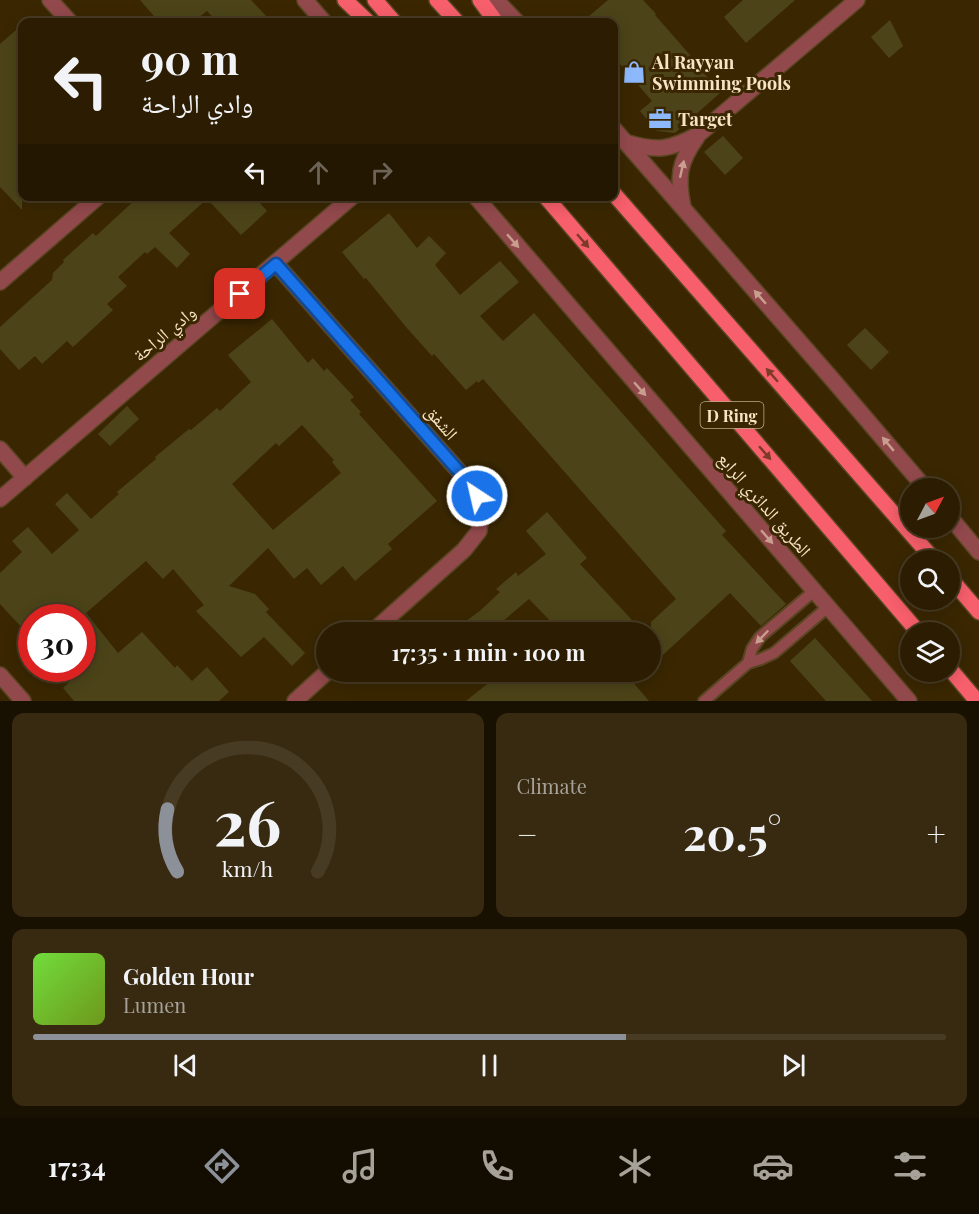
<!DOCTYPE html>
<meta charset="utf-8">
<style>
:root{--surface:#2c1d02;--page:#382a11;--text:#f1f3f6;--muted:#a6a299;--line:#483b24;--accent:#8c9099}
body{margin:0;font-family:"Playfair Display","Noto Naskh Arabic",serif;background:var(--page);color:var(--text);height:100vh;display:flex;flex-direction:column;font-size:22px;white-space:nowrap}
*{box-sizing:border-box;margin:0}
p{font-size:20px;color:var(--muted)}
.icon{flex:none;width:33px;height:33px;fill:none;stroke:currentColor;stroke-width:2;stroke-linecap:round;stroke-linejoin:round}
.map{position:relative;height:701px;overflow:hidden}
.panel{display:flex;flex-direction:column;gap:12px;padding:12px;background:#181001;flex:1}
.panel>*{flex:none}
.hud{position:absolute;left:18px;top:18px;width:600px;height:183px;border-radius:12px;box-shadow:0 3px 15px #0003,0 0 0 2px var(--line);background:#2c1d02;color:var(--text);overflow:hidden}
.needle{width:39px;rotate:49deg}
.tools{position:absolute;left:900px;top:478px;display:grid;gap:12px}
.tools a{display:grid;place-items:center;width:60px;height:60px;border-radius:50%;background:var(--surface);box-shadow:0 3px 15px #0003,0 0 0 2px var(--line);font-size:30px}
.speed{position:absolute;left:18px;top:604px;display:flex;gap:12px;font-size:30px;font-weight:700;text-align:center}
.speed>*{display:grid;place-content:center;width:78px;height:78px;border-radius:50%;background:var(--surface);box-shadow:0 3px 15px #0003,0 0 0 2px var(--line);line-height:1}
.speed .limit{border:9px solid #d22;background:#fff;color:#111}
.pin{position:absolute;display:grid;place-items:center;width:51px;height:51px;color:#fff;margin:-26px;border-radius:12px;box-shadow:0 3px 9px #0006}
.me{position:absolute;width:66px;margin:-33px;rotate:325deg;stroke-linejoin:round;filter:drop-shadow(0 0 4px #0008)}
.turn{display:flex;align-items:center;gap:21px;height:126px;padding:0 24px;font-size:27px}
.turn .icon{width:78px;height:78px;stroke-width:2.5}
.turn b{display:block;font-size:42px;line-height:51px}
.lanes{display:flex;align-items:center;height:57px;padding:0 24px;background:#0003;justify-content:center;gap:30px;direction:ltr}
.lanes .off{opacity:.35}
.big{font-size:45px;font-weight:700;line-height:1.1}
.panel .card{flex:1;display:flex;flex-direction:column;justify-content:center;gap:9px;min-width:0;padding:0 21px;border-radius:12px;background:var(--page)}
.panel .dial{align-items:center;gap:0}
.dial svg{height:156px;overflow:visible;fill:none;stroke:var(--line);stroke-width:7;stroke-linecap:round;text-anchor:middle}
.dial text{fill:var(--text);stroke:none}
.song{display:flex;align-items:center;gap:18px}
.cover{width:72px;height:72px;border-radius:9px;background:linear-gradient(135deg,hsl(100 70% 55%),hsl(80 70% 35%))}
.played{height:6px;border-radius:3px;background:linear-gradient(90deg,var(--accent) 65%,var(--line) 65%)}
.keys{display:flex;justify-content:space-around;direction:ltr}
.heat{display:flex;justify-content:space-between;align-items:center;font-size:33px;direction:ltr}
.panel .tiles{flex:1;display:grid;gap:12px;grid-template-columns:1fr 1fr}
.card:last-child{grid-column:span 2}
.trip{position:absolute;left:316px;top:622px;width:345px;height:60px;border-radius:30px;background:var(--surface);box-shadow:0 3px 15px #0003,0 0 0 2px var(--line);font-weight:700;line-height:60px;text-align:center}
.tab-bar{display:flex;height:96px;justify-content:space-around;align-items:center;background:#120c01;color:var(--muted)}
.tab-bar .icon{width:42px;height:42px}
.tab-bar .selected{color:var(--accent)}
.tab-bar b{font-size:27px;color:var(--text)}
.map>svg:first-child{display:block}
.building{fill:#4c4418;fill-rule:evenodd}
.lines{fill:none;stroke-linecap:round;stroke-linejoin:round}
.service-casing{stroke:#584521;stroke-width:14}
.minor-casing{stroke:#584521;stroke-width:18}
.primary-casing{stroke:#584521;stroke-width:18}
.service{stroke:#92494c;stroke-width:10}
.minor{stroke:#92494c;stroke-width:15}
.primary{stroke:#f65f6b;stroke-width:15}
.oneway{fill:#ca9e8e}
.oneway2{fill:#7c3b27}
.route-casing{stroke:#114b97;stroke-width:15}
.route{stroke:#1a73e8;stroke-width:10}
.labels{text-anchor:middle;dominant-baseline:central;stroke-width:6;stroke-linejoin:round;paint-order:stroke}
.shield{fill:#3a2702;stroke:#bfab8a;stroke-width:1.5}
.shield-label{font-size:16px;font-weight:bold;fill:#f8e4c4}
.poi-label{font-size:18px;font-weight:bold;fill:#f8e4c4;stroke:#3a2702;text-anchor:start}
.street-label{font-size:18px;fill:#f8e4c4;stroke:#3a2702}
</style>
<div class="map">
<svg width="979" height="701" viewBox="0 0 979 701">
<rect width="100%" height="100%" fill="#3a2702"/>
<g class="building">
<path d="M140,0H251L272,22H217L207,11L193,22H159Z"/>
<path d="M608,0H643L656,14L655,15L690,55L689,57L721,92L675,133L657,131L640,111L652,101L614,57V22H582Z"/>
<path d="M743,0H795L746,43L724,17Z"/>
<path d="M890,20L903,46L889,58L871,37Z"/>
<path d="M22,25V210L0,187V44Z"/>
<path d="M723,136L743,158L725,175L704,152Z"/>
<path d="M139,196H254L267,211L241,235L207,199L169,233L190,254L177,268L155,247L147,254L145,252L118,277L127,286L107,304L113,310L73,347L67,341L42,364L35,356L19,370L0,349V327L52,280L53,273L64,262L63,260L93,233L96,236Z"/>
<path d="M389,213L417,248L429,236L446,253L435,265L460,295L500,261L519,282L480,316L503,341L534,313L726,531L722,535L786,604L761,626L730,593L651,666V622L676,599L483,379L478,383L477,381L466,390L434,354L432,356L406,327L366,278L364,279L342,252Z"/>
<path d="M272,319L308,363L313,358L324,371L327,368L354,397L350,400L361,412L359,414L437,501L388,544L392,549L355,581L343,566L321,585L307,568L294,579L268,548L229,586L255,594L269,609L266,612L305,653L292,666L264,637L241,657L196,611L204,605L173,569L163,579L146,561L86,613L118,653L142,632L175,668L177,665L192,681L207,667L229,692L219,701H74L63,688L82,670V616L80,618H32V638L11,616L0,604V573L22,552L12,541L28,527L52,554L79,530L55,504L67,493L91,519L119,494L117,492L156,459L155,457L189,429L191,430L217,408L220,411L251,382L228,355ZM302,425L334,460L332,462L341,473L273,530L232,484L276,443L279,446Z"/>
<path d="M865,328L889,352L871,370L847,345Z"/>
<path d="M127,406L139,419L110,446L98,434Z"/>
<path d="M547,512L587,558L580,564L644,633H562L529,599L489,633H450L481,610L500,592L496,589L516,572L518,576L546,554L526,531Z"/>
<path d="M815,638L872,701H826L790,661Z"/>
<path d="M502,672H624L649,701H466Z"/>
</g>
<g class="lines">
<g class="service-casing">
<g id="service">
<path d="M748,663L752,649L760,637L814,591"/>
<path d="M704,701L748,663L761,659L774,653L828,607"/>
</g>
</g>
<g class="minor-casing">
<g id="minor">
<path d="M50,0L70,22"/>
<path d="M305,0L324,22"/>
<path d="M496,0L517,22"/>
<path d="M614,129L832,379L926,489"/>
<path d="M625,142C657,152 670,150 699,134L857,0"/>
<path d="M475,196L909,701"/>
<path d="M683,207C677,177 679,162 697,137"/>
<path d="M276,264L471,485L482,507L479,531L464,550L371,633"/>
<path d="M0,282L99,196"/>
<path d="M0,449L25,478"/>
<path d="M0,499L353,196"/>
<path d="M950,517L979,552"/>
<path d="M0,675L23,701"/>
<path d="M295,701L327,672"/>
</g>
</g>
<g class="primary-casing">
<g id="primary">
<path d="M345,0L368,22"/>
<path d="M375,0L394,22"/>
<path d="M437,0L457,22"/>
<path d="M480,0L496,22"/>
<path d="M614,194L935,561"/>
<path d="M545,196L919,633"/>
<path d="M950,578L979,612"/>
<path d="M950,669L977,701"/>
</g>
</g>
<use href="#service" class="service"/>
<use href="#minor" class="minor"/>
<use href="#primary" class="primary"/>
</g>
<defs><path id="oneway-solid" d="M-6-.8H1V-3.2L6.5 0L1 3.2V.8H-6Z" transform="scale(1.5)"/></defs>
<g class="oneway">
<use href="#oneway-solid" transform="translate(682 169) rotate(-77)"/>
<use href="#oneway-solid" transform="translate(513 241) rotate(49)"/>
<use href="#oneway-solid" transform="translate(760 297) rotate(-131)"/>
<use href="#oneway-solid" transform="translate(640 389) rotate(49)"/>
<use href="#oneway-solid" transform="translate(888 444) rotate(-130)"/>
<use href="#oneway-solid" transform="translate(767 537) rotate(49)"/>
<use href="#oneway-solid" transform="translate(762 637) rotate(134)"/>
</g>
<g class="oneway2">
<use href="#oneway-solid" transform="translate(583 241) rotate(49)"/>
<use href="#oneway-solid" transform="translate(772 375) rotate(-131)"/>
<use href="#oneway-solid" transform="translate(765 453) rotate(49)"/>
</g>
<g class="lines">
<g class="route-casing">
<path id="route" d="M240,294L276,264L471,485L477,496"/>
</g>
<use href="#route" class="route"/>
</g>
<defs>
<g id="shop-bare" transform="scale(1.8)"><path d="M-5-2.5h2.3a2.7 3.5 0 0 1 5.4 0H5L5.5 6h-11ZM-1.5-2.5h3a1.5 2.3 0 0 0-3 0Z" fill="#8db9fc" stroke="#3a2702" stroke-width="2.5" paint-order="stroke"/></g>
<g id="office-bare" transform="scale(1.8)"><path d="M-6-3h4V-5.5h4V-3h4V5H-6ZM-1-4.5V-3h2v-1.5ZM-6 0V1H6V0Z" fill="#8db9fc" stroke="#3a2702" stroke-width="2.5" paint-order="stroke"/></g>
</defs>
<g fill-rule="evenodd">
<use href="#shop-bare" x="634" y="72"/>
<use href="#office-bare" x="660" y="119"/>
</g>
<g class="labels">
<rect class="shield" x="700.5" y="402" width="63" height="26" rx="4.5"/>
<g class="shield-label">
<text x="732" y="415">D Ring</text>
</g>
<g class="poi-label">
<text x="652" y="62">Al Rayyan<tspan x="652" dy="21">Swimming Pools</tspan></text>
<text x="678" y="119">Target</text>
</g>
<g class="street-label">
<text transform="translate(164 333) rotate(-40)">وادي الراحة</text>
<text transform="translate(442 422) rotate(49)">الشفق</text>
<text transform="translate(765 504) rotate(49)">الطريق الدائري الرابع</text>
</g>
</g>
</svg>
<div class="tools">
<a><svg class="needle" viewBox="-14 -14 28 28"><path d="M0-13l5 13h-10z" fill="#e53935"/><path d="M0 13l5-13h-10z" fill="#a6a299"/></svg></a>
<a><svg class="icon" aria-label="search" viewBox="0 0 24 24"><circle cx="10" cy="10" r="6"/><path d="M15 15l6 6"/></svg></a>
<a><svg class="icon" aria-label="layers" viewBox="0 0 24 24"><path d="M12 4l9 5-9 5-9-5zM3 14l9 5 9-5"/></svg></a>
</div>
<div class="speed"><div class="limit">30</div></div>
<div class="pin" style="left:240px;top:294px;background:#d93025"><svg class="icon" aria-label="arrive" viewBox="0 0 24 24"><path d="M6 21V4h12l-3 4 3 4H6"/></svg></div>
<svg class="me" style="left:477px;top:496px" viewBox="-20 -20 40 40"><circle r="17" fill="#1a73e8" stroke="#fff" stroke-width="3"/><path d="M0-11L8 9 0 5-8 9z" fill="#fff"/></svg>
<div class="trip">17:35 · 1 min · 100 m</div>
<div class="hud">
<div class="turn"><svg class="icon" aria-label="left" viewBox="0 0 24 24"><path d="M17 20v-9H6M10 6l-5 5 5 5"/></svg><div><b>90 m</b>وادي الراحة</div></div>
<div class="lanes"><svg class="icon" aria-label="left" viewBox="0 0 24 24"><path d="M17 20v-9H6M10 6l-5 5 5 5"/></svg><svg class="icon off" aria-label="ahead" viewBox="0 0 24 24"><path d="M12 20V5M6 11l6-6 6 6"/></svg><svg class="icon off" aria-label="right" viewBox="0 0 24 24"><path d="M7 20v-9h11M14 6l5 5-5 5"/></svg></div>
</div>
</div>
<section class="panel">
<div class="tiles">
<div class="card dial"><svg viewBox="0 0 100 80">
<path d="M14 69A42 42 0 1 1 86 69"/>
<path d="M14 69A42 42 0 0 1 9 37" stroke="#8c9099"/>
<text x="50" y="56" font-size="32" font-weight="700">26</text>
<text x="50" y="72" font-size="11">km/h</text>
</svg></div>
<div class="card"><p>Climate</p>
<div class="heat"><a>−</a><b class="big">20.5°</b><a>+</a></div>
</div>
<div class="card">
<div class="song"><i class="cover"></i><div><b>Golden Hour</b><p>Lumen</p></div></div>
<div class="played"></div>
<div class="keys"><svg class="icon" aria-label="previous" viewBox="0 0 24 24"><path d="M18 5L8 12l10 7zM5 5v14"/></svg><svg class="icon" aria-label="pause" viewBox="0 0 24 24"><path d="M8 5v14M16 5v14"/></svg><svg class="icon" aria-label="next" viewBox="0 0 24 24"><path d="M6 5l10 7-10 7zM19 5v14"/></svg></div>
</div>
</div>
</section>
<nav class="tab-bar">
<b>17:34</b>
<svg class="icon selected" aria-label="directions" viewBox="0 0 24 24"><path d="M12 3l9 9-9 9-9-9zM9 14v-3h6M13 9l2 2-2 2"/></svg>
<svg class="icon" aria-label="music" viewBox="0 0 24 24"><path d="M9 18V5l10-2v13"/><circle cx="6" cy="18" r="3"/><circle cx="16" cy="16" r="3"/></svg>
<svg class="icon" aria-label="phone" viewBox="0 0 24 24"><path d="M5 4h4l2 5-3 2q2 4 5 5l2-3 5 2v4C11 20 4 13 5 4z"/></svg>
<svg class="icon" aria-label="climate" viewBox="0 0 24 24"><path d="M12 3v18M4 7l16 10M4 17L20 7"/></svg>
<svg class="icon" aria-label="car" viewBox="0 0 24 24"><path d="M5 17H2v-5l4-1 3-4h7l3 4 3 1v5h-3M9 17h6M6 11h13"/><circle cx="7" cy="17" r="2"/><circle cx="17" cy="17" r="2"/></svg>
<svg class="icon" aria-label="filters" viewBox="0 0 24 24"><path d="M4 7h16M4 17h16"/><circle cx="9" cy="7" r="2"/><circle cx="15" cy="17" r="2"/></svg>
</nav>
